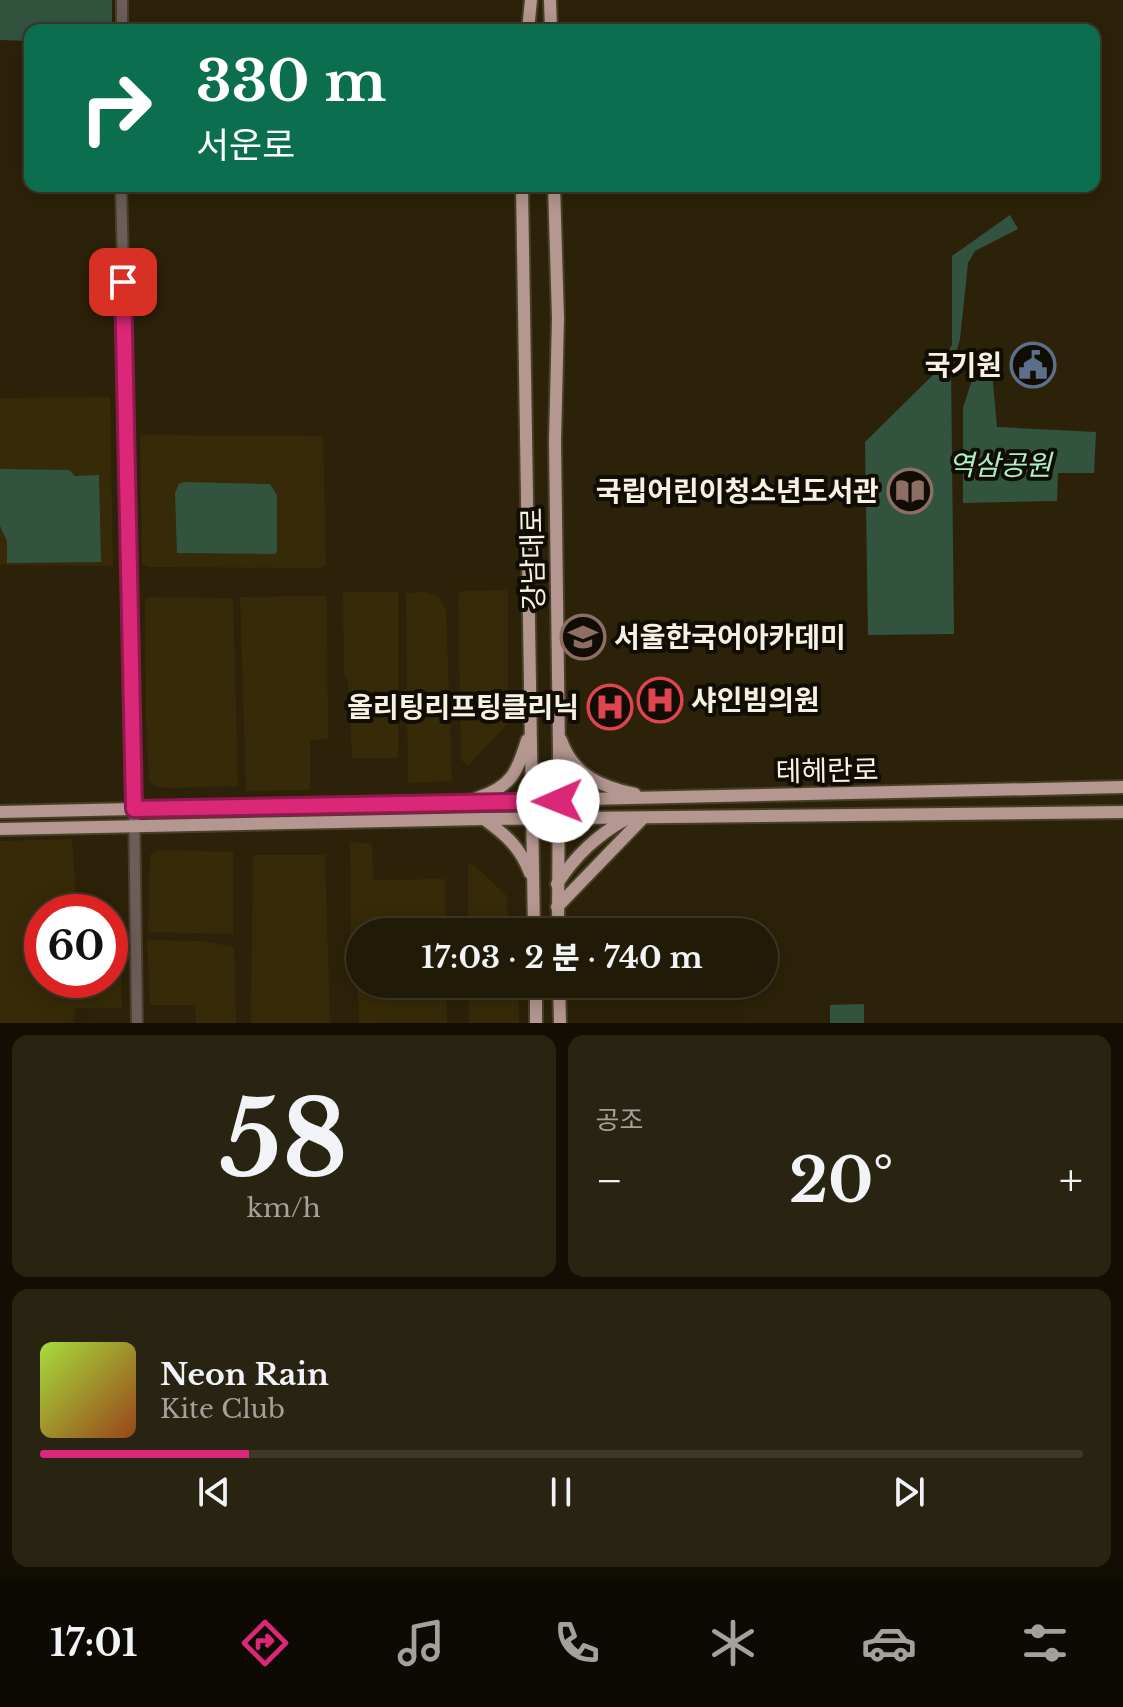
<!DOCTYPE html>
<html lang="ko">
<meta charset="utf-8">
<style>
:root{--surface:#211a07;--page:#292311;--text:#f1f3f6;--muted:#a2a19b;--line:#3e3828;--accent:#db2777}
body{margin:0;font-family:"Libre Baskerville","Noto Sans KR",serif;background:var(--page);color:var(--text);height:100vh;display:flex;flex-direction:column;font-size:30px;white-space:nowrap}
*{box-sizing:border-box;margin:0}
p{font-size:26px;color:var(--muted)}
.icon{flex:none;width:44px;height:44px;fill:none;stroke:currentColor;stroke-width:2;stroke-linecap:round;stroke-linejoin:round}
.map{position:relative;height:1023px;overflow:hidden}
.sheet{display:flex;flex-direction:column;gap:12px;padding:12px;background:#120e04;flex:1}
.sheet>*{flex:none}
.top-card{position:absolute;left:24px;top:24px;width:1076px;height:168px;border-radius:16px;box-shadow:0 4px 20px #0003,0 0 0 2px var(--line);background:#0b6e4f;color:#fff;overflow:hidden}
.speed{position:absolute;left:24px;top:894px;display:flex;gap:16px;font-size:40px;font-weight:700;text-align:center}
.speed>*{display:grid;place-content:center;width:104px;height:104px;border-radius:50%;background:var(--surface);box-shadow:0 4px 20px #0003,0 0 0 2px var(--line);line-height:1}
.speed .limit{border:12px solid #d22;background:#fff;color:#111}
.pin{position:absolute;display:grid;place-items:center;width:68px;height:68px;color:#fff;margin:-34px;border-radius:16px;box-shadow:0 4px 12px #0006}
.me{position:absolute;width:88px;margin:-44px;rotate:269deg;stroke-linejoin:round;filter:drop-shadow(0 0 6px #0008)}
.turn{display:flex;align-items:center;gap:28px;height:168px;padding:0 40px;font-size:36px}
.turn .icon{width:104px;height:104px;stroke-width:2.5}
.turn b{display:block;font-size:56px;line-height:68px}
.big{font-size:60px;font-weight:800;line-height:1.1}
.sheet .tile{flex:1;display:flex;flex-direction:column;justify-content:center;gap:12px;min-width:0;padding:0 28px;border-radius:16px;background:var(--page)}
.sheet .dial{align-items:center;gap:0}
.dial b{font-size:104px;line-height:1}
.song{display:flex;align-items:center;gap:24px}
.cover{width:96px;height:96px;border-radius:12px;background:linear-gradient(135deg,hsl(80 70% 55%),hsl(20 70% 35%))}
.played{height:8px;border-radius:4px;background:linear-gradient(90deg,var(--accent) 20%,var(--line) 20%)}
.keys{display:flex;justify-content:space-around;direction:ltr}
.heat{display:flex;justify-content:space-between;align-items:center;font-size:44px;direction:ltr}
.sheet .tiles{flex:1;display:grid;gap:12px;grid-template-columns:1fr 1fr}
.tile:last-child{grid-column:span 2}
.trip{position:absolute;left:346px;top:918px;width:432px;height:80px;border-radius:40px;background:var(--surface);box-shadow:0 4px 20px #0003,0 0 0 2px var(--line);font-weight:800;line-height:80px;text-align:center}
.menu{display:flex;height:128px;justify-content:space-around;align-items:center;background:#0d0a03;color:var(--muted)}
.menu .icon{width:56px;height:56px}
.menu .selected{color:var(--accent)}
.menu b{font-size:36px;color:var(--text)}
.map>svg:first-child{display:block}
.built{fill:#362a08}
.green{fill:#32543f}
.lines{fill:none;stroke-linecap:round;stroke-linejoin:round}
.tertiary-casing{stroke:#483f27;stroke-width:14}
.primary-casing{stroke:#483f27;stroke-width:16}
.tertiary{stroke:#6b5d5a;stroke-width:10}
.primary{stroke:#b39790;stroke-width:12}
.route-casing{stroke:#8e194d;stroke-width:20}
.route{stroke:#db2777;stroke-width:14}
.labels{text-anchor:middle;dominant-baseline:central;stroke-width:8;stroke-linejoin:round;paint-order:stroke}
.poi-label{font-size:28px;font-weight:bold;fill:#f7f1e2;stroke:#110c04;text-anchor:end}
.park-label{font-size:28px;font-style:italic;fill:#a9f0c3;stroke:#110c04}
.street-label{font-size:28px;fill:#f7f1e2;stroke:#110c04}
</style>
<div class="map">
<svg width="1123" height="1023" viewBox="0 0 1123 1023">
<rect width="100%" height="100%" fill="#2c2209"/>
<g class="built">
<path d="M110,397L113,566L0,565V398Z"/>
<path d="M140,435L323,436L326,565L320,568L148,567L142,564Z"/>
<path d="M505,590L508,592V723L468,766L461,760L458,594L461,591Z"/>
<path d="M343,592H398V758H352L348,680L344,675Z"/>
<path d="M426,592L438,596L446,610L452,781L408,783L406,593Z"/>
<path d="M327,596L328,739L310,740V790L246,791L240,597Z"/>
<path d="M149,597L233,598L238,786L171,788L157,787L149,781L146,723L145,601Z"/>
<path d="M72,839L77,912H42V980H110V975L121,974L122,1008H75L74,1023H0V841Z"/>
<path d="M350,842L372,844L373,880L445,879L446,932H360V984H446L447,1023H359L356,950L351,949Z"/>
<path d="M157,850L233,852V934L148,932L150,855Z"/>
<path d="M253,855H325L330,1023H251Z"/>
<path d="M468,864L474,865L506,895L510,932H468Z"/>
<path d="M147,940L201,941L234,947L236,1023H196L195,1005H150Z"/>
<path d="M469,984H518L519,1023H469Z"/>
</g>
<g class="green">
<path d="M0,0H112V30H30V41L0,40Z"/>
<path d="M1010,215L1018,229L975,251L968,263L960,339L951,370L954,634L868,635L865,442L935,373L952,345V256Z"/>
<path d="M978,361H991L997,427L1096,432L1094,473H1058L1057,501L963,503V408Z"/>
<path d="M0,469L69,470L75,476L99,475L101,562L7,563V541L0,526Z"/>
<path d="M184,482L270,484L277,495V551L275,554L177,553L175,493L179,484Z"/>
<path d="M864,1004V1023H830V1005Z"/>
</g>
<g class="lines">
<g class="tertiary-casing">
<g id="tertiary">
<path d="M122,0V30"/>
<path d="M121,186L131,581L137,1023"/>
</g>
</g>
<g class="primary-casing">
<g id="primary">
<path d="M550,0L551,30"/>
<path d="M528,30L531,0"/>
<path d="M522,186L534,932"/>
<path d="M554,186L558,318L555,441L559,752L558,932"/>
<path d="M561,740C573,775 601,787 635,794"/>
<path d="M477,798C511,787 517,773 527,740"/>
<path d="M0,812L1123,787"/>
<path d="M484,819C506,835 520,847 530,873"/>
<path d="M0,829L484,819L1123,812"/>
<path d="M557,884C576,855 596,836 626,819"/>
<path d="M557,907L643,818"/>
<path d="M536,984V1023"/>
<path d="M559,984L560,1023"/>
</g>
</g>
<use href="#tertiary" class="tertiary"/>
<use href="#primary" class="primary"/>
</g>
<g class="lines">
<g class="route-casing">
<path id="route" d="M123,282L134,809L558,801"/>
</g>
<use href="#route" class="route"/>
</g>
<defs>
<g id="civic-ring" transform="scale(2.3)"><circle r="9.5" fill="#110c04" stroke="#5c6f8a" stroke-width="1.5"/><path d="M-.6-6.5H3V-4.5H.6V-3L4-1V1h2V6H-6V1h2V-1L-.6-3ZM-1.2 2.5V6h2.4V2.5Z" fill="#5c6f8a"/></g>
<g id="library-ring" transform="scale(2.3)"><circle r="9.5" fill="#110c04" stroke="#8d6e63" stroke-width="1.5"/><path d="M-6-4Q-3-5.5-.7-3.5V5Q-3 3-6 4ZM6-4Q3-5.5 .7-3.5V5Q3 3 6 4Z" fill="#8d6e63"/></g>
<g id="university-ring" transform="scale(2.3)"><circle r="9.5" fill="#110c04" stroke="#8d6e63" stroke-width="1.5"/><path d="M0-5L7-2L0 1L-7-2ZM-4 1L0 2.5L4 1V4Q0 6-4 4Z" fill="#8d6e63"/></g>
<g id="hospital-ring" transform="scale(2.3)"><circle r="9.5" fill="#110c04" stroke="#e0444e" stroke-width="1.5"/><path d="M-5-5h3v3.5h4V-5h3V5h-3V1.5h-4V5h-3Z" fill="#e0444e"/></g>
</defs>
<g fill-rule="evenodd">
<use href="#civic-ring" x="1033" y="365"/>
<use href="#library-ring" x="910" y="491"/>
<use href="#university-ring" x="583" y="637"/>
<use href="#hospital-ring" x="660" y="700"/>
<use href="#hospital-ring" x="610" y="707"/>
</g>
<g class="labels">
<g class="poi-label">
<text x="1002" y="365">국기원</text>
<text x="879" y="491">국립어린이청소년도서관</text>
<text x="614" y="637" text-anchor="start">서울한국어아카데미</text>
<text x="691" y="700" text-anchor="start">샤인빔의원</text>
<text x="579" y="707">올리팅리프팅클리닉</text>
</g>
<g class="park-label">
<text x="1000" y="465">역삼공원</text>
</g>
<g class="street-label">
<text transform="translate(533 559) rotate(-91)">강남대로</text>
<text transform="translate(827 771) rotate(-1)">테헤란로</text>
</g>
</g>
</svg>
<div class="speed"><div class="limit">60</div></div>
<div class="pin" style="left:123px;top:282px;background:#d93025"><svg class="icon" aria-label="arrive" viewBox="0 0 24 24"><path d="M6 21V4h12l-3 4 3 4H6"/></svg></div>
<svg class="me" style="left:558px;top:801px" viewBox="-20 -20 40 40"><circle r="19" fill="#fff"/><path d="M0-13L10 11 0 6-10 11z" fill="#db2777"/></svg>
<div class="trip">17:03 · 2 분 · 740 m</div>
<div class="top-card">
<div class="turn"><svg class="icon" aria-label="right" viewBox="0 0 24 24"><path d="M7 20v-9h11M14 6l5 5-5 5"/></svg><div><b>330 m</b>서운로</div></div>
</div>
</div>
<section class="sheet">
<div class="tiles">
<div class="tile dial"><b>58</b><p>km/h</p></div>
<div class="tile"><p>공조</p>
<div class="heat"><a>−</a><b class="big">20°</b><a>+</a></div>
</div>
<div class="tile">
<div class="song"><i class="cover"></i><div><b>Neon Rain</b><p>Kite Club</p></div></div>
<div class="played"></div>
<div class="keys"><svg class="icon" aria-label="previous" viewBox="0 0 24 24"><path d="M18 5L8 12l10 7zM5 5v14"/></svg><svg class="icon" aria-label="pause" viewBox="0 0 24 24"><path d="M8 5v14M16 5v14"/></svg><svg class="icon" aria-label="next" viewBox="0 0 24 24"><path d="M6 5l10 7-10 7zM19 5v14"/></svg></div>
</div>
</div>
</section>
<nav class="menu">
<b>17:01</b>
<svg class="icon selected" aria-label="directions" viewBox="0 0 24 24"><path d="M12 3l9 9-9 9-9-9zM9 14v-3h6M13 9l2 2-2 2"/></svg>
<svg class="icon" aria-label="music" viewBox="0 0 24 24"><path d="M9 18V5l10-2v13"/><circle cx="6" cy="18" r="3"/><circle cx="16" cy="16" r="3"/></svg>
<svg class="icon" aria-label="phone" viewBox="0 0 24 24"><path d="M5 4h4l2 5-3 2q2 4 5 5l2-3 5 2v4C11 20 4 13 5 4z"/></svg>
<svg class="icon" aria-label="climate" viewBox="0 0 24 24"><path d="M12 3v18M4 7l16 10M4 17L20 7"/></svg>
<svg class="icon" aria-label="car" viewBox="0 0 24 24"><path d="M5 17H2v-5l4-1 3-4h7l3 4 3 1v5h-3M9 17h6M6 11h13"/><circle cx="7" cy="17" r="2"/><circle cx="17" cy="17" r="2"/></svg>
<svg class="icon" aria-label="filters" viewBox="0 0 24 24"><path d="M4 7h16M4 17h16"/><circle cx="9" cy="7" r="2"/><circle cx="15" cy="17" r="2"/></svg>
</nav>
